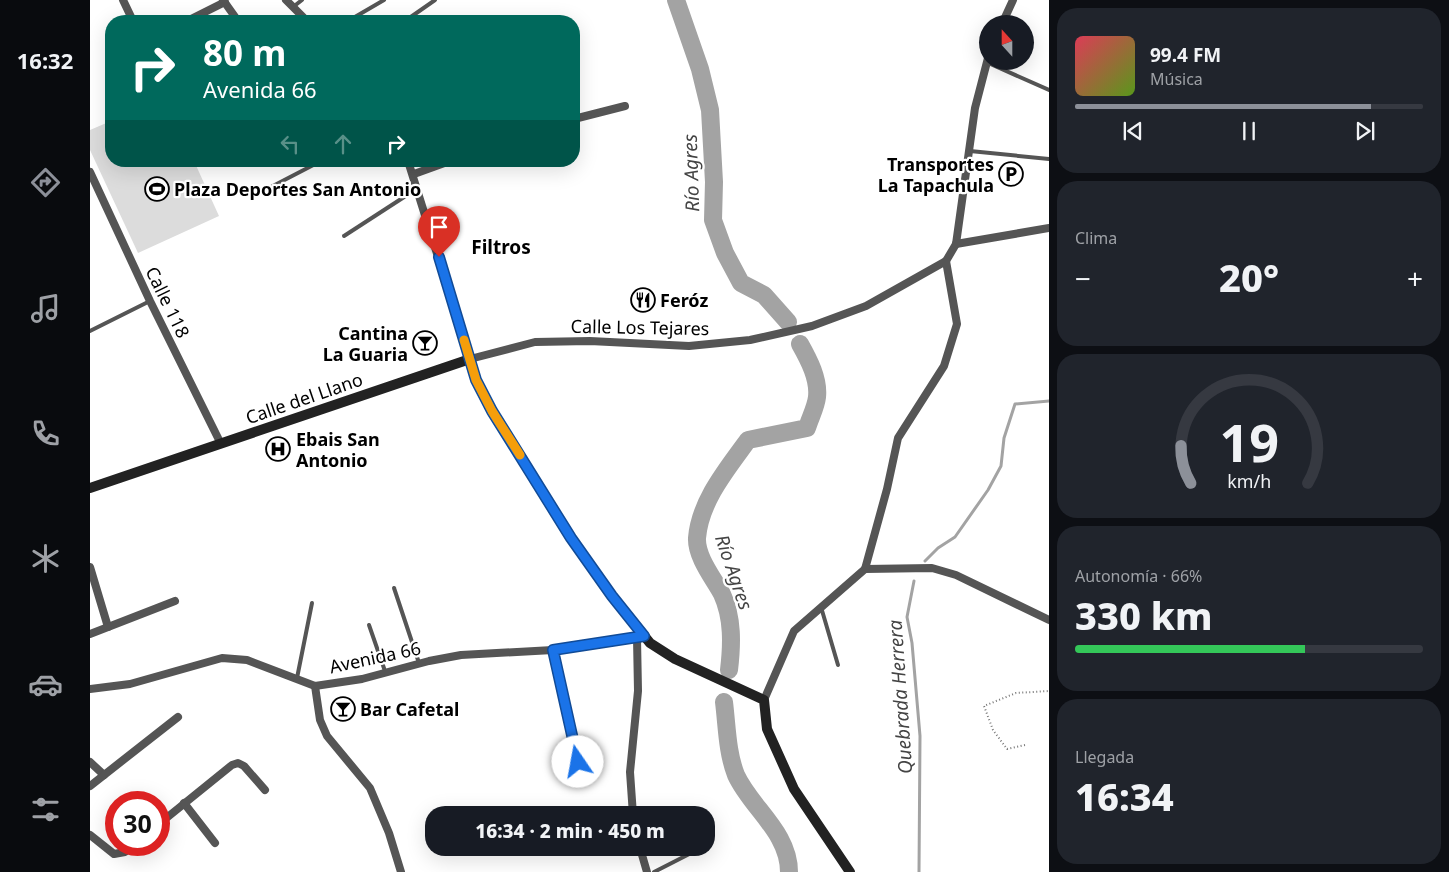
<!DOCTYPE html>
<html lang="es">
<meta charset="utf-8">
<style>
:root{--surface:#171b24;--page:#20242c;--text:#f1f3f6;--muted:#9ea1a6;--line:#363941;--accent:#8c9099}
body{margin:0;font-family:"Noto Sans",sans-serif;background:var(--page);color:var(--text);height:100vh;display:flex;flex-direction:column;font-size:19px;white-space:nowrap}
*{box-sizing:border-box;margin:0}
p{font-size:16px;color:var(--muted)}
.icon{flex:none;width:28px;height:28px;fill:none;stroke:currentColor;stroke-width:2;stroke-linecap:round;stroke-linejoin:round}
.map{position:relative;flex:1;overflow:hidden}
.side{display:flex;flex-direction:column;gap:8px;padding:8px;background:#0d0f14;width:400px}
.side>*{flex:none}
.top-card{position:absolute;left:15px;top:15px;width:475px;height:152px;border-radius:20px;box-shadow:0 5px 20px #0002;background:#00695c;color:#fff;overflow:hidden}
.needle{width:32px;rotate:339deg}
.fabs{position:absolute;left:889px;top:15px;display:grid;gap:10px}
.fabs a{display:grid;place-items:center;width:55px;height:55px;border-radius:50%;background:var(--surface);box-shadow:0 5px 20px #0002;font-size:25px}
.speed{position:absolute;left:15px;top:791px;display:flex;gap:10px;font-size:25px;font-weight:700;text-align:center}
.speed>*{display:grid;place-content:center;width:65px;height:65px;border-radius:50%;background:var(--surface);box-shadow:0 5px 20px #0002;line-height:1}
.speed .limit{border:8px solid #d22;background:#fff;color:#111}
.pin{position:absolute;display:grid;place-items:center;width:42px;height:42px;color:#fff;margin:-51px -21px;border-radius:50% 50% 50% 0;rotate:-45deg;box-shadow:0 0 5px #0007}
.pin .icon{rotate:45deg}
.me{position:absolute;width:55px;margin:-28px;rotate:348deg;stroke-linejoin:round;filter:drop-shadow(0 0 4px #0008)}
.turn{display:flex;align-items:center;gap:18px;height:105px;padding:0 15px;font-size:22px}
.turn .icon{width:65px;height:65px;stroke-width:2.5}
.turn b{display:block;font-size:35px;line-height:42px}
.lanes{display:flex;align-items:center;height:48px;padding:0 15px;background:#0003;justify-content:center;gap:25px;direction:ltr}
.lanes .off{opacity:.35}
.big{font-size:38px;font-weight:800;line-height:1.1}
.side .tile{flex:1;display:flex;flex-direction:column;justify-content:center;gap:8px;min-width:0;padding:0 18px;border-radius:20px;background:var(--page)}
.side .dial{align-items:center;gap:0}
.dial svg{height:130px;overflow:visible;fill:none;stroke:var(--line);stroke-width:7;stroke-linecap:round;text-anchor:middle}
.dial text{fill:var(--text);stroke:none}
.song{display:flex;align-items:center;gap:15px}
.cover{width:60px;height:60px;border-radius:8px;background:linear-gradient(135deg,hsl(350 70% 55%),hsl(90 70% 35%))}
.played{height:5px;border-radius:2px;background:linear-gradient(90deg,var(--accent) 85%,var(--line) 85%)}
.keys{display:flex;justify-content:space-around;direction:ltr}
.heat{display:flex;justify-content:space-between;align-items:center;font-size:28px;direction:ltr}
.charge{height:8px;border-radius:4px;background:linear-gradient(90deg,#34c759 66%,var(--line) 0)}
.trip{position:absolute;left:335px;top:806px;width:290px;height:50px;border-radius:20px;background:var(--surface);box-shadow:0 5px 20px #0002;font-weight:800;line-height:50px;text-align:center}
main{display:flex;flex:1;min-height:0}
.dock{display:flex;flex-direction:column;width:90px;justify-content:space-around;align-items:center;background:#090b0e;color:var(--muted)}
.dock .icon{width:35px;height:35px}
.dock .active{color:var(--accent)}
.dock b{font-size:22px;color:var(--text)}
.map>svg:first-child{display:block}
.green{fill:#dcdcdc}
.lines{fill:none;stroke-linecap:round;stroke-linejoin:round}
.stream{stroke:#a3a3a3;stroke-width:3}
.river{stroke:#a3a3a3;stroke-width:18}
.path{stroke:#777;stroke-width:2;stroke-dasharray:1 2.5;stroke-linecap:butt}
.service{stroke:#555;stroke-width:4}
.minor{stroke:#555;stroke-width:8}
.secondary{stroke:#222;stroke-width:10}
.route-casing{stroke:#114b97;stroke-width:12}
.route{stroke:#1a73e8;stroke-width:9}
.slow{stroke:#f59e0b;stroke-width:9}
.labels{text-anchor:middle;dominant-baseline:central;stroke-width:4.5;stroke-linejoin:round;paint-order:stroke}
.poi-label{font-size:18px;font-weight:bold;fill:#000;stroke:#fff;text-anchor:start}
.street-label{font-size:18px;fill:#000;stroke:#fff}
.water-label{font-size:19px;font-style:italic;fill:#444;stroke:#fff}
.neighbourhood-label{font-size:19px;font-weight:bold;fill:#000;stroke:#fff}
</style>
<main>
<nav class="dock">
<b>16:32</b>
<svg class="icon active" aria-label="directions" viewBox="0 0 24 24"><path d="M12 3l9 9-9 9-9-9zM9 14v-3h6M13 9l2 2-2 2"/></svg>
<svg class="icon" aria-label="music" viewBox="0 0 24 24"><path d="M9 18V5l10-2v13"/><circle cx="6" cy="18" r="3"/><circle cx="16" cy="16" r="3"/></svg>
<svg class="icon" aria-label="phone" viewBox="0 0 24 24"><path d="M5 4h4l2 5-3 2q2 4 5 5l2-3 5 2v4C11 20 4 13 5 4z"/></svg>
<svg class="icon" aria-label="climate" viewBox="0 0 24 24"><path d="M12 3v18M4 7l16 10M4 17L20 7"/></svg>
<svg class="icon" aria-label="car" viewBox="0 0 24 24"><path d="M5 17H2v-5l4-1 3-4h7l3 4 3 1v5h-3M9 17h6M6 11h13"/><circle cx="7" cy="17" r="2"/><circle cx="17" cy="17" r="2"/></svg>
<svg class="icon" aria-label="filters" viewBox="0 0 24 24"><path d="M4 7h16M4 17h16"/><circle cx="9" cy="7" r="2"/><circle cx="15" cy="17" r="2"/></svg>
</nav>
<div class="map">
<svg width="959" height="872" viewBox="0 0 959 872">
<rect width="100%" height="100%" fill="#fff"/>
<path class="green" d="M21,121V161H104L129,216L48,253L0,150V130Z"/>
<g class="lines">
<g class="stream">
<path d="M835,561L848,548L865,537L898,490L911,466L914,438L925,404L959,401"/>
<path d="M824,581L817,617L822,643L830,736L829,872"/>
</g>
<g class="river">
<path d="M586,0L610,69L620,110L624,182L623,220L635,253L651,283L674,295L698,322"/>
<path d="M639,670C642,645 643,618 632,594C624,579 606,557 607,538C610,501 637,469 658,440L717,428C720,418 726,407 727,397C729,379 719,360 710,344"/>
<path d="M634,702C637,726 637,752 646,775C661,808 699,832 699,872"/>
</g>
<path class="path" d="M935,745L917,749L903,730L894,706L926,693L959,691"/>
<g class="service">
<path d="M203,7L212,0"/>
<path d="M258,21L294,0"/>
<path d="M315,21L345,0"/>
<path d="M896,62L959,90"/>
<path d="M880,151L959,159"/>
<path d="M179,188L231,161"/>
<path d="M254,236L328,188"/>
<path d="M0,331L60,301"/>
<path d="M304,588L329,663"/>
<path d="M731,607L748,665"/>
<path d="M279,625L296,674"/>
<path d="M207,678L222,603"/>
<path d="M616,845L619,843"/>
<path d="M564,872L611,848"/>
</g>
<g class="minor">
<path d="M33,0L43,21"/>
<path d="M133,0L148,21"/>
<path d="M196,0L217,21"/>
<path d="M97,21L135,2"/>
<path d="M912,24L923,0"/>
<path d="M484,119L535,106"/>
<path d="M318,161L380,359L445,342L500,341L599,346L660,340L722,326L776,306L856,261L866,244L885,108L898,58"/>
<path d="M0,172L60,301L131,444"/>
<path d="M324,174L360,161"/>
<path d="M866,244L959,228"/>
<path d="M0,567L18,627"/>
<path d="M775,569L842,568L866,575L959,620"/>
<path d="M0,634L85,601"/>
<path d="M463,650L492,781"/>
<path d="M225,686L230,720L237,736L280,788L299,833L311,872"/>
<path d="M0,689L40,684L132,658L157,660L225,686L272,679L339,661L371,655L463,650L554,636"/>
<path d="M674,700L704,631L775,569L797,489L808,438L854,366L867,324L856,261"/>
<path d="M0,762L14,775"/>
<path d="M0,786L88,717"/>
<path d="M94,803L125,843"/>
<path d="M543,815L540,772L548,691L547,638"/>
<path d="M69,824L142,765L148,763L154,766L175,790"/>
<path d="M0,835L24,854L35,852L43,845"/>
<path d="M550,848L557,872"/>
</g>
<path class="secondary" d="M0,488L380,359L386,380L402,411L481,538L522,596L560,643L585,659L674,700L677,729L704,789L760,872"/>
</g>
<g class="lines">
<g class="route-casing">
<path id="route" d="M349,257L386,380L402,411L481,538L522,596L554,636L463,650L488,762"/>
</g>
<use href="#route" class="route"/>
<path class="slow" d="M374,340L386,380L402,411L430,455"/>
</g>
<defs>
<g id="parking-ring" transform="scale(1.25)"><circle r="9.5" fill="#fff" stroke="#000" stroke-width="1.5"/><path d="M-3.5-5.5H1a3.5 3.5 0 0 1 0 7H-1V5.5H-3.5ZM-1-3.4V-.6H.8a1.4 1.4 0 0 0 0-2.8Z" fill="#000"/></g>
<g id="stadium-ring" transform="scale(1.25)"><circle r="9.5" fill="#fff" stroke="#000" stroke-width="1.5"/><path d="M0-5a6.5 5 0 1 0 0 10a6.5 5 0 1 0 0-10ZM-3.5-1.8h7v3.6h-7Z" fill="#000"/></g>
<g id="restaurant-ring" transform="scale(1.25)"><circle r="9.5" fill="#fff" stroke="#000" stroke-width="1.5"/><path d="M-5-6h1v4h1v-4h1v4h1v-4h1v5L-1.5 .5V6h-2V.5L-5-1ZM5-6V6H3V1.5H1.5Q1.5-4 5-6Z" fill="#000"/></g>
<g id="bar-ring" transform="scale(1.25)"><circle r="9.5" fill="#fff" stroke="#000" stroke-width="1.5"/><path d="M-6-5H6L.8 .8V4.5H3.5V6h-7V4.5H-.8V.8Z" fill="#000"/></g>
<g id="hospital-ring" transform="scale(1.25)"><circle r="9.5" fill="#fff" stroke="#000" stroke-width="1.5"/><path d="M-5-5h3v3.5h4V-5h3V5h-3V1.5h-4V5h-3Z" fill="#000"/></g>
</defs>
<g fill-rule="evenodd">
<use href="#parking-ring" x="921" y="174"/>
<use href="#stadium-ring" x="67" y="189"/>
<use href="#restaurant-ring" x="553" y="300"/>
<use href="#bar-ring" x="335" y="343"/>
<use href="#hospital-ring" x="188" y="449"/>
<use href="#bar-ring" x="253" y="709"/>
</g>
<g class="labels">
<g class="poi-label">
<text x="904" y="164" text-anchor="end">Transportes<tspan x="904" dy="21">La Tapachula</tspan></text>
<text x="84" y="189">Plaza Deportes San Antonio</text>
<text x="570" y="300">Feróz</text>
<text x="318" y="333" text-anchor="end">Cantina<tspan x="318" dy="21">La Guaria</tspan></text>
<text x="206" y="439">Ebais San<tspan x="206" dy="21">Antonio</tspan></text>
<text x="270" y="709">Bar Cafetal</text>
</g>
<g class="street-label">
<text transform="translate(78 302) rotate(64)">Calle 118</text>
<text transform="translate(550 327) rotate(1)">Calle Los Tejares</text>
<text transform="translate(214 398) rotate(-19)">Calle del Llano</text>
<text transform="translate(285 657) rotate(-12)">Avenida 66</text>
</g>
<g class="water-label">
<text transform="translate(601 173) rotate(-92)">Río Agres</text>
<text transform="translate(644 572) rotate(71)">Río Agres</text>
<text transform="translate(810 697) rotate(-94)">Quebrada Herrera</text>
</g>
<g class="neighbourhood-label">
<text x="411" y="247">Filtros</text>
</g>
</g>
</svg>
<div class="fabs">
<a><svg class="needle" viewBox="-14 -14 28 28"><path d="M0-13l5 13h-10z" fill="#e53935"/><path d="M0 13l5-13h-10z" fill="#9ea1a6"/></svg></a>
</div>
<div class="speed"><div class="limit">30</div></div>
<div class="pin" style="left:349px;top:257px;background:#d93025"><svg class="icon" aria-label="arrive" viewBox="0 0 24 24"><path d="M6 21V4h12l-3 4 3 4H6"/></svg></div>
<svg class="me" style="left:488px;top:762px" viewBox="-20 -20 40 40"><circle r="19" fill="#fff"/><path d="M0-13L10 11 0 6-10 11z" fill="#1a73e8"/></svg>
<div class="trip">16:34 · 2 min · 450 m</div>
<div class="top-card">
<div class="turn"><svg class="icon" aria-label="right" viewBox="0 0 24 24"><path d="M7 20v-9h11M14 6l5 5-5 5"/></svg><div><b>80 m</b>Avenida 66</div></div>
<div class="lanes"><svg class="icon off" aria-label="left" viewBox="0 0 24 24"><path d="M17 20v-9H6M10 6l-5 5 5 5"/></svg><svg class="icon off" aria-label="ahead" viewBox="0 0 24 24"><path d="M12 20V5M6 11l6-6 6 6"/></svg><svg class="icon" aria-label="right" viewBox="0 0 24 24"><path d="M7 20v-9h11M14 6l5 5-5 5"/></svg></div>
</div>
</div>
<section class="side">
<div class="tile">
<div class="song"><i class="cover"></i><div><b>99.4 FM</b><p>Música</p></div></div>
<div class="played"></div>
<div class="keys"><svg class="icon" aria-label="previous" viewBox="0 0 24 24"><path d="M18 5L8 12l10 7zM5 5v14"/></svg><svg class="icon" aria-label="pause" viewBox="0 0 24 24"><path d="M8 5v14M16 5v14"/></svg><svg class="icon" aria-label="next" viewBox="0 0 24 24"><path d="M6 5l10 7-10 7zM19 5v14"/></svg></div>
</div>
<div class="tile"><p>Clima</p>
<div class="heat"><a>−</a><b class="big">20°</b><a>+</a></div>
</div>
<div class="tile dial"><svg viewBox="0 0 100 80">
<path d="M14 69A42 42 0 1 1 86 69"/>
<path d="M14 69A42 42 0 0 1 8 46" stroke="#8c9099"/>
<text x="50" y="56" font-size="32" font-weight="700">19</text>
<text x="50" y="72" font-size="11">km/h</text>
</svg></div>
<div class="tile"><p>Autonomía · 66%</p><b class="big">330 km</b><div class="charge"></div></div>
<div class="tile"><p>Llegada</p><b class="big">16:34</b></div>
</section>
</main>
